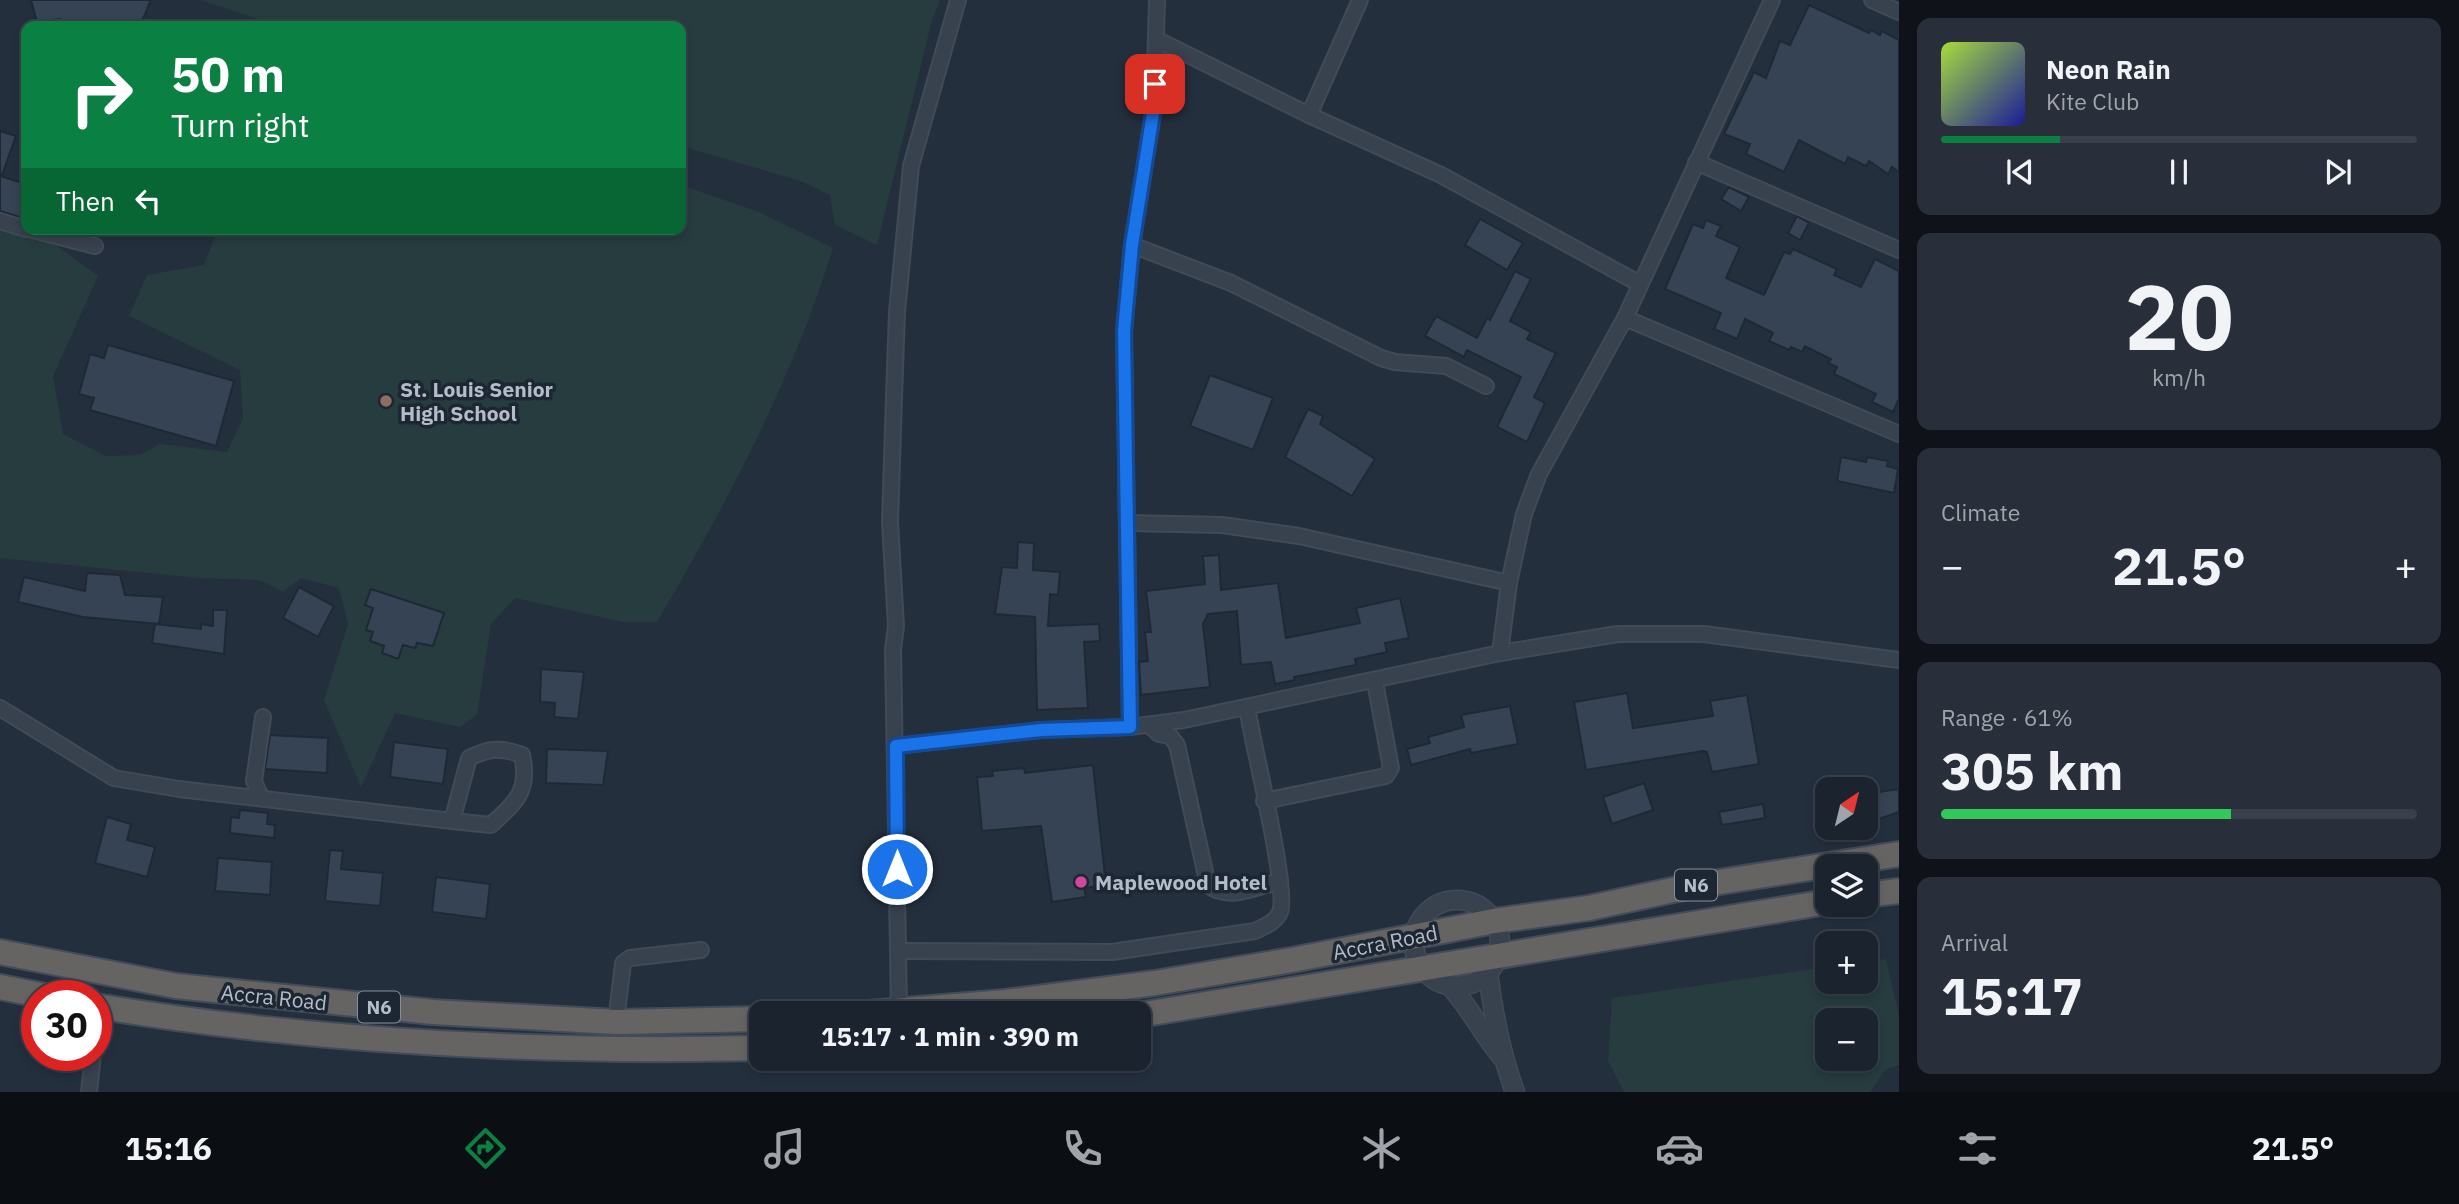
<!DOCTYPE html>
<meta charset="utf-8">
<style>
:root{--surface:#1b232e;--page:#282f3a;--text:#f1f3f6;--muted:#a0a4aa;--line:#39404a;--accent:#0b8043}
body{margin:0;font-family:"IBM Plex Sans",sans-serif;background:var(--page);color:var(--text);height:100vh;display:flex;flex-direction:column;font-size:26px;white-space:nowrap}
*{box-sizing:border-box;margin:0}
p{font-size:23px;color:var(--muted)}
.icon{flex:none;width:38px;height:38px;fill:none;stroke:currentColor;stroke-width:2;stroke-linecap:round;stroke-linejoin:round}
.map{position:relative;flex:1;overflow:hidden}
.side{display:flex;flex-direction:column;gap:18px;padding:18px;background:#0f1319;width:560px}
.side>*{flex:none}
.hud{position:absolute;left:21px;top:21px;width:665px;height:214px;border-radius:14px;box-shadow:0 4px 10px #0003,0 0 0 2px var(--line);background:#0b8043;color:#fff;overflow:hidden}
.needle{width:46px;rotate:35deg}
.buttons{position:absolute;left:1815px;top:777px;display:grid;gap:14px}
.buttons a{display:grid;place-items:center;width:63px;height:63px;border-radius:14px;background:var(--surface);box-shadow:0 4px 10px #0003,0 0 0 2px var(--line);font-size:35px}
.speed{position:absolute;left:21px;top:980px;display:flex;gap:14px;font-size:35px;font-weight:700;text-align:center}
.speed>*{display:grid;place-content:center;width:91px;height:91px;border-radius:50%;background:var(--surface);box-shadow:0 4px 10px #0003,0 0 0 2px var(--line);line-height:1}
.speed .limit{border:10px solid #d22;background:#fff;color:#111}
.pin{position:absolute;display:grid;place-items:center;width:60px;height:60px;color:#fff;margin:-30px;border-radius:14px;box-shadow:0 4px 10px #0006}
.me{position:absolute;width:77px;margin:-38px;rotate:0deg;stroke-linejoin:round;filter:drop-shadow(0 0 5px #0008)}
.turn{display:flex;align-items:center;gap:24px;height:147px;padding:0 35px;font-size:32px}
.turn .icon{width:91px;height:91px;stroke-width:2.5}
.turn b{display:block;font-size:49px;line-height:60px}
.then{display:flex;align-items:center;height:66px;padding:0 35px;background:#0003;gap:14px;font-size:26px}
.big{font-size:52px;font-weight:700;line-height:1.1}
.side .tile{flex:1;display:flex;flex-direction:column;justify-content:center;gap:10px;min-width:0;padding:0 24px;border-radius:14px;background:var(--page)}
.side .dial{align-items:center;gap:0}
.dial b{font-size:91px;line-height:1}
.song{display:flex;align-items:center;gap:21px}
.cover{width:84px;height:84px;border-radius:10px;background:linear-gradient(135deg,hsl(80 70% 55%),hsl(240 70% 35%))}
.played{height:7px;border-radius:4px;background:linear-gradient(90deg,var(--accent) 25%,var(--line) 25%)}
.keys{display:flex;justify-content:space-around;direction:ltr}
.heat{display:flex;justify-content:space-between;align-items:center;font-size:38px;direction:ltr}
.charge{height:10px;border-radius:5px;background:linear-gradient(90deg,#34c759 61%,var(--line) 0)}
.trip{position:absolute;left:749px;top:1001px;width:402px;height:70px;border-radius:14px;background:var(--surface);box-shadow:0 4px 10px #0003,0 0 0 2px var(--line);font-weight:700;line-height:70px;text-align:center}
.dock{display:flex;height:112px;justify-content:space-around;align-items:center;background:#0b0e12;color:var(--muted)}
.dock .icon{width:49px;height:49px}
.dock .selected{color:var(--accent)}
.dock b{font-size:32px;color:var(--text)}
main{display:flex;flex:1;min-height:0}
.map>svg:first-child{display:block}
.green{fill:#263c3f;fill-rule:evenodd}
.building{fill:#364354;stroke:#1f2835;stroke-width:2}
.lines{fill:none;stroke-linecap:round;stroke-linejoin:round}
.minor-casing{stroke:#414a57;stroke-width:18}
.tertiary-casing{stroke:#414a57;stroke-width:21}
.trunk-casing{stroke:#434c59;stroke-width:28}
.minor{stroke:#38414e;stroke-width:14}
.tertiary{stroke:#38414e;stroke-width:18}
.trunk{stroke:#656462;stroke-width:24}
.route-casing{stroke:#114b97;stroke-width:18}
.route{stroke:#1a73e8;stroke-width:12}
.education-dot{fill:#8d6e63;stroke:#1d2633;stroke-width:2.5}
.hotel-dot{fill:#d1479c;stroke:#1d2633;stroke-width:2.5}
.labels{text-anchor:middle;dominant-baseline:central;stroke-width:7;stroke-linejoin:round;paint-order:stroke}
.shield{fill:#1d2633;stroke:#878f9c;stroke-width:2}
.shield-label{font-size:19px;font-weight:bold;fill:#b4bcc9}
.poi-label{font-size:21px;font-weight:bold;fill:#b4bcc9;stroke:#1d2633;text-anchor:start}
.street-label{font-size:21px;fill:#b4bcc9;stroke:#1d2633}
</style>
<main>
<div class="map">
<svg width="1899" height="1092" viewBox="0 0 1899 1092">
<rect width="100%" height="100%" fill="#242f3e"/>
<g class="green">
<path d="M200,0H940L932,20L877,245L835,225L830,195L801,181L681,146V26H280Z"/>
<path d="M681,185L759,212L833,248C792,381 727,503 657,622H623L515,598L491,624L477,715L460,727L395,713L361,787L324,700L348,624L339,588L301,578L283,592L260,580L199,578L0,558V227L46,238L98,276L53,376L63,434L106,456L140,455L160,444L227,452L243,418L240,370L129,316L147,275L204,265L218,229H681Z"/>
<path d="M1886,959L1899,1016V1065L1885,1070L1870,1092H1624L1608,1061L1612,998L1827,967V982H1866V962ZM1827,1020H1866V1059H1827Z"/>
</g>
<g class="building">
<path d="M31,0H151L140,26H76L60,19L37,22Z"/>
<path d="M1809,5L1869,33L1871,30L1880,35L1882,31L1899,40V172L1892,167L1888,174L1869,161L1866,166L1848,157L1845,164L1799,140L1784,172L1746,154L1750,144L1724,134L1754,72L1766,78L1780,41L1790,45Z"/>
<path d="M0,131L16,136L2,175H0Z"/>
<path d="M0,176L26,184V219L0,211Z"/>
<path d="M1729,187L1749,197L1741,211L1721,199Z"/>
<path d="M1797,216L1809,223L1800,240L1788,233Z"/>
<path d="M1480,219L1523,243L1507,270L1465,245Z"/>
<path d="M1706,220L1721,226L1716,236L1740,247L1726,278L1764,295L1784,252L1790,254L1793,249L1837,269L1834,275L1861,287L1875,259L1899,271V399L1893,412L1872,402L1876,394L1834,374L1837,367L1828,363L1831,359L1805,346L1802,352L1791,347L1789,350L1769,341L1773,333L1745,319L1737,339L1714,329L1721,313L1665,289L1693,224L1703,228Z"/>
<path d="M1515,271L1531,279L1510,321L1531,332L1527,339L1556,353L1534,397L1545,403L1527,442L1497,427L1521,377L1467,350L1464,357L1425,336L1436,316L1477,338L1487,318L1490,320Z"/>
<path d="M108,345L234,381L216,446L90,410L94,398L79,394L90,354L104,358Z"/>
<path d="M1210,375L1273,398L1253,450L1190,426Z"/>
<path d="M1308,409L1323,416L1320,424L1375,459L1352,496L1285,457Z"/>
<path d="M1841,457L1866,462L1867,457L1888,461L1887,466L1898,469L1894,493L1837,481Z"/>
<path d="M1018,542L1034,543L1033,570L1060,572L1058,595L1050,594L1048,626L1099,624L1100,641L1084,642L1088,708L1037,710L1035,617L995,614L1002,567L1017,568Z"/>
<path d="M1219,555L1221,590L1278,583L1286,638L1360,623L1356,608L1400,598L1409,638L1385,643L1387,652L1355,659L1356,665L1294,677L1295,680L1275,684L1271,662L1241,665L1237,611L1208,614L1203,624L1210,687L1141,695L1139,662L1148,661L1145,632H1151L1146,591L1205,584L1203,556Z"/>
<path d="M87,573L120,575L125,595L163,597L159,624L83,617L18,602L24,577L85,591Z"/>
<path d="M299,587L334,606L318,637L283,618Z"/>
<path d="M371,589L444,613L433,646L417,643L415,648L403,645L398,659L382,653L384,646L370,641L373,632L366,630L373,608L365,605Z"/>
<path d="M213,610H227L224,654L152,643L155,624L201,629V624L213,626Z"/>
<path d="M541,669L584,672L578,719L554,717L555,703L540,702Z"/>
<path d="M1627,693L1633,728L1713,716L1710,701L1747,695L1759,764L1712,772L1707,752L1703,751L1586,770L1574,702Z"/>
<path d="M1510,706L1518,744L1471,753L1470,749L1411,765L1407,749L1430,743L1428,737L1464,727L1461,715Z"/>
<path d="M270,735L328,738L327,773L265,769Z"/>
<path d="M394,742L448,749L443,784L390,777Z"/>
<path d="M547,749L608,751L603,785L546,783Z"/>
<path d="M1093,765L1106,885L1084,888L1086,897L1052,902L1041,826L982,831L977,777L993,776L992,771L1024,768L1025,773Z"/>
<path d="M1644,783L1653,810L1612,824L1603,797Z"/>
<path d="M1899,789V812L1876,820L1872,793Z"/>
<path d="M1763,804L1765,818L1722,825L1719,812Z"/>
<path d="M240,810L268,813L267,824L275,825L274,838L230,833L231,817L239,818Z"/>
<path d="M107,817L131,824L127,840L155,847L147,877L95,863Z"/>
<path d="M330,850L343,851L341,869L383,873L380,906L325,901Z"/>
<path d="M218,858L272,862L270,895L215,891Z"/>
<path d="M436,877L490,884L486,919L432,912Z"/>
</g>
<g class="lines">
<g class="minor-casing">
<g id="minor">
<path d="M1872,0L1899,12"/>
<path d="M1156,39L1309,115L1441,175L1640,284"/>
<path d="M1309,115L1360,0"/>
<path d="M1696,162L1899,250"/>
<path d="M0,221L26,229"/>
<path d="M29,229L95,246"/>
<path d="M1132,245L1231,283L1381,358L1395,362L1446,366L1486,386"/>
<path d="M1625,318L1899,434"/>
<path d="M1128,523L1222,525L1299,536L1509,583"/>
<path d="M1500,653L1509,583L1524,514L1539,474L1625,318L1772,0"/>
<path d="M0,708L114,778L179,789L452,821L491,825C516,802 530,791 522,755C501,747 489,748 469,758L452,821"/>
<path d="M1149,725L1159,734L1170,736L1177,745L1208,885C1228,902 1256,887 1280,881"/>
<path d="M1130,727L1124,331L1132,245L1154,107L1157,0"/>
<path d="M896,746L1041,730L1130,727L1184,720L1500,653L1618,634H1704L1899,660"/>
<path d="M261,798L254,781L263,717"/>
<path d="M1264,801L1386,776L1391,768L1375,682"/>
<path d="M899,951L1112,952L1255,931C1265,926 1276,922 1280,912C1289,889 1252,742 1247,707"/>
<path d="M899,1011L893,650L896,626L890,522L894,397L897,312L911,166L958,0"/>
<path d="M616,1022L623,963L630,958L701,950"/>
<path d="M96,1028L99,1006"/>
<path d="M89,1092L93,1055"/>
</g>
</g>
<g class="tertiary-casing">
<g id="tertiary">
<circle cx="1457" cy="943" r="43"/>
<path d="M1488,973C1493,1012 1501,1055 1515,1092"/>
<path d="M1449,985C1470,1007 1482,1034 1502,1057"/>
</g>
</g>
<g class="trunk-casing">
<g id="trunk">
<path d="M1866,895L1899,891"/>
<path d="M0,952L176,986L433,1012L616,1022L761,1019"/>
<path d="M0,987L45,996"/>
<path d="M96,1006C314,1042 540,1053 761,1048"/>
<path d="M869,1013L1006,1002L1155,983L1292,960L1494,921L1589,908L1687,887L1899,854"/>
<path d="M1139,1015L1827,902"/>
</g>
</g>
<use href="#minor" class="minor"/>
<use href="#tertiary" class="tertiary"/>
<use href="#trunk" class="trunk"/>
</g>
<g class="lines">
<g class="route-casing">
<path id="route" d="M897,869L896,746L1041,730L1130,727L1124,331L1132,245L1154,107L1155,84"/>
</g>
<use href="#route" class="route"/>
</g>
<circle class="education-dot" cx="386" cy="401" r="7"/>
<circle class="hotel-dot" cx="1081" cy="882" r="7"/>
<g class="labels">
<g class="shield">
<rect x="1675" y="869.5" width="42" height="31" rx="5"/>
<rect x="358" y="991.5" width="42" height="31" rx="5"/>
</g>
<g class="shield-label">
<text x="1696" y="885">N6</text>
<text x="379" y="1007">N6</text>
</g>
<g class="poi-label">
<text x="400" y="389">St. Louis Senior<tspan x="400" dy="24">High School</tspan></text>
<text x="1095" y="882">Maplewood Hotel</text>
</g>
<g class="street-label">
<text transform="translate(1385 942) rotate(-11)">Accra Road</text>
<text transform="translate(274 997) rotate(6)">Accra Road</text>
</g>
</g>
</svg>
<div class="buttons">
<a><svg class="needle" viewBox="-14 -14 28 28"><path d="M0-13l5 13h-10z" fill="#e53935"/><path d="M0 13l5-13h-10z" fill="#a0a4aa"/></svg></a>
<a><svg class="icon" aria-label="layers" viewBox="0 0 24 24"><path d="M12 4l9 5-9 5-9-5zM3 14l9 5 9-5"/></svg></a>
<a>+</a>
<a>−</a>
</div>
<div class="speed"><div class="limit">30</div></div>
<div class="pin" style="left:1155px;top:84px;background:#d93025"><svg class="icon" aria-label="arrive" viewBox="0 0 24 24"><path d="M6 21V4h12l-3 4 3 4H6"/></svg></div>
<svg class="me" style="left:897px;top:869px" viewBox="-20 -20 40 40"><circle r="17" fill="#1a73e8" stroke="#fff" stroke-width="3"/><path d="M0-11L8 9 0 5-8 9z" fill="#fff"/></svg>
<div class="trip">15:17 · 1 min · 390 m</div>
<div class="hud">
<div class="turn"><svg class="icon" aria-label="right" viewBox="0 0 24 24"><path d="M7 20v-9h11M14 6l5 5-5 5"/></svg><div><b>50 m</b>Turn right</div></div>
<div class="then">Then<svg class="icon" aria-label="left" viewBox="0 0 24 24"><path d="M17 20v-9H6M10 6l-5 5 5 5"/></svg></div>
</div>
</div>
<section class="side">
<div class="tile">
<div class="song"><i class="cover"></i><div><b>Neon Rain</b><p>Kite Club</p></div></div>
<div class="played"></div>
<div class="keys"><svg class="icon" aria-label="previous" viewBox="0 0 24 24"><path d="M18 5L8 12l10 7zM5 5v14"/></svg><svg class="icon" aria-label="pause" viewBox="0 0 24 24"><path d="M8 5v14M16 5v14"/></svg><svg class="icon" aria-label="next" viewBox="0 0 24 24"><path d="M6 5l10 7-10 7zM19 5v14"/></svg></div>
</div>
<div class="tile dial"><b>20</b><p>km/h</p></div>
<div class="tile"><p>Climate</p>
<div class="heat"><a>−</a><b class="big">21.5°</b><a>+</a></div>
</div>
<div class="tile"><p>Range · 61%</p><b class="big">305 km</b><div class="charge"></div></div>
<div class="tile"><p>Arrival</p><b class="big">15:17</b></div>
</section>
</main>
<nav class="dock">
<b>15:16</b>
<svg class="icon selected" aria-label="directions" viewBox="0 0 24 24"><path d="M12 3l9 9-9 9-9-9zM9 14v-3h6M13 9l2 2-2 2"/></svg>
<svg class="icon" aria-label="music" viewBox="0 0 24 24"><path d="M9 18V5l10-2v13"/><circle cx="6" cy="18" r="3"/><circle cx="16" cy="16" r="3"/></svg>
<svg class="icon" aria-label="phone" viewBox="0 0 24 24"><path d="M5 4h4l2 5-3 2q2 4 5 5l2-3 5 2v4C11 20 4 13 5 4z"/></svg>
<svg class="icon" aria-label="climate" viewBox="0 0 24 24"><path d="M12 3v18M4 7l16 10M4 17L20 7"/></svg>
<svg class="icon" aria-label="car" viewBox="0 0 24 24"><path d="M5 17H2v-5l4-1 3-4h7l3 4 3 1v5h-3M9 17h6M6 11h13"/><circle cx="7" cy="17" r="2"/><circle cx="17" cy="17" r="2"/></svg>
<svg class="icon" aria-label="filters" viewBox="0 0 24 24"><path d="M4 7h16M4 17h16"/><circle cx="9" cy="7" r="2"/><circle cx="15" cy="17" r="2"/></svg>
<b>21.5°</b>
</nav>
